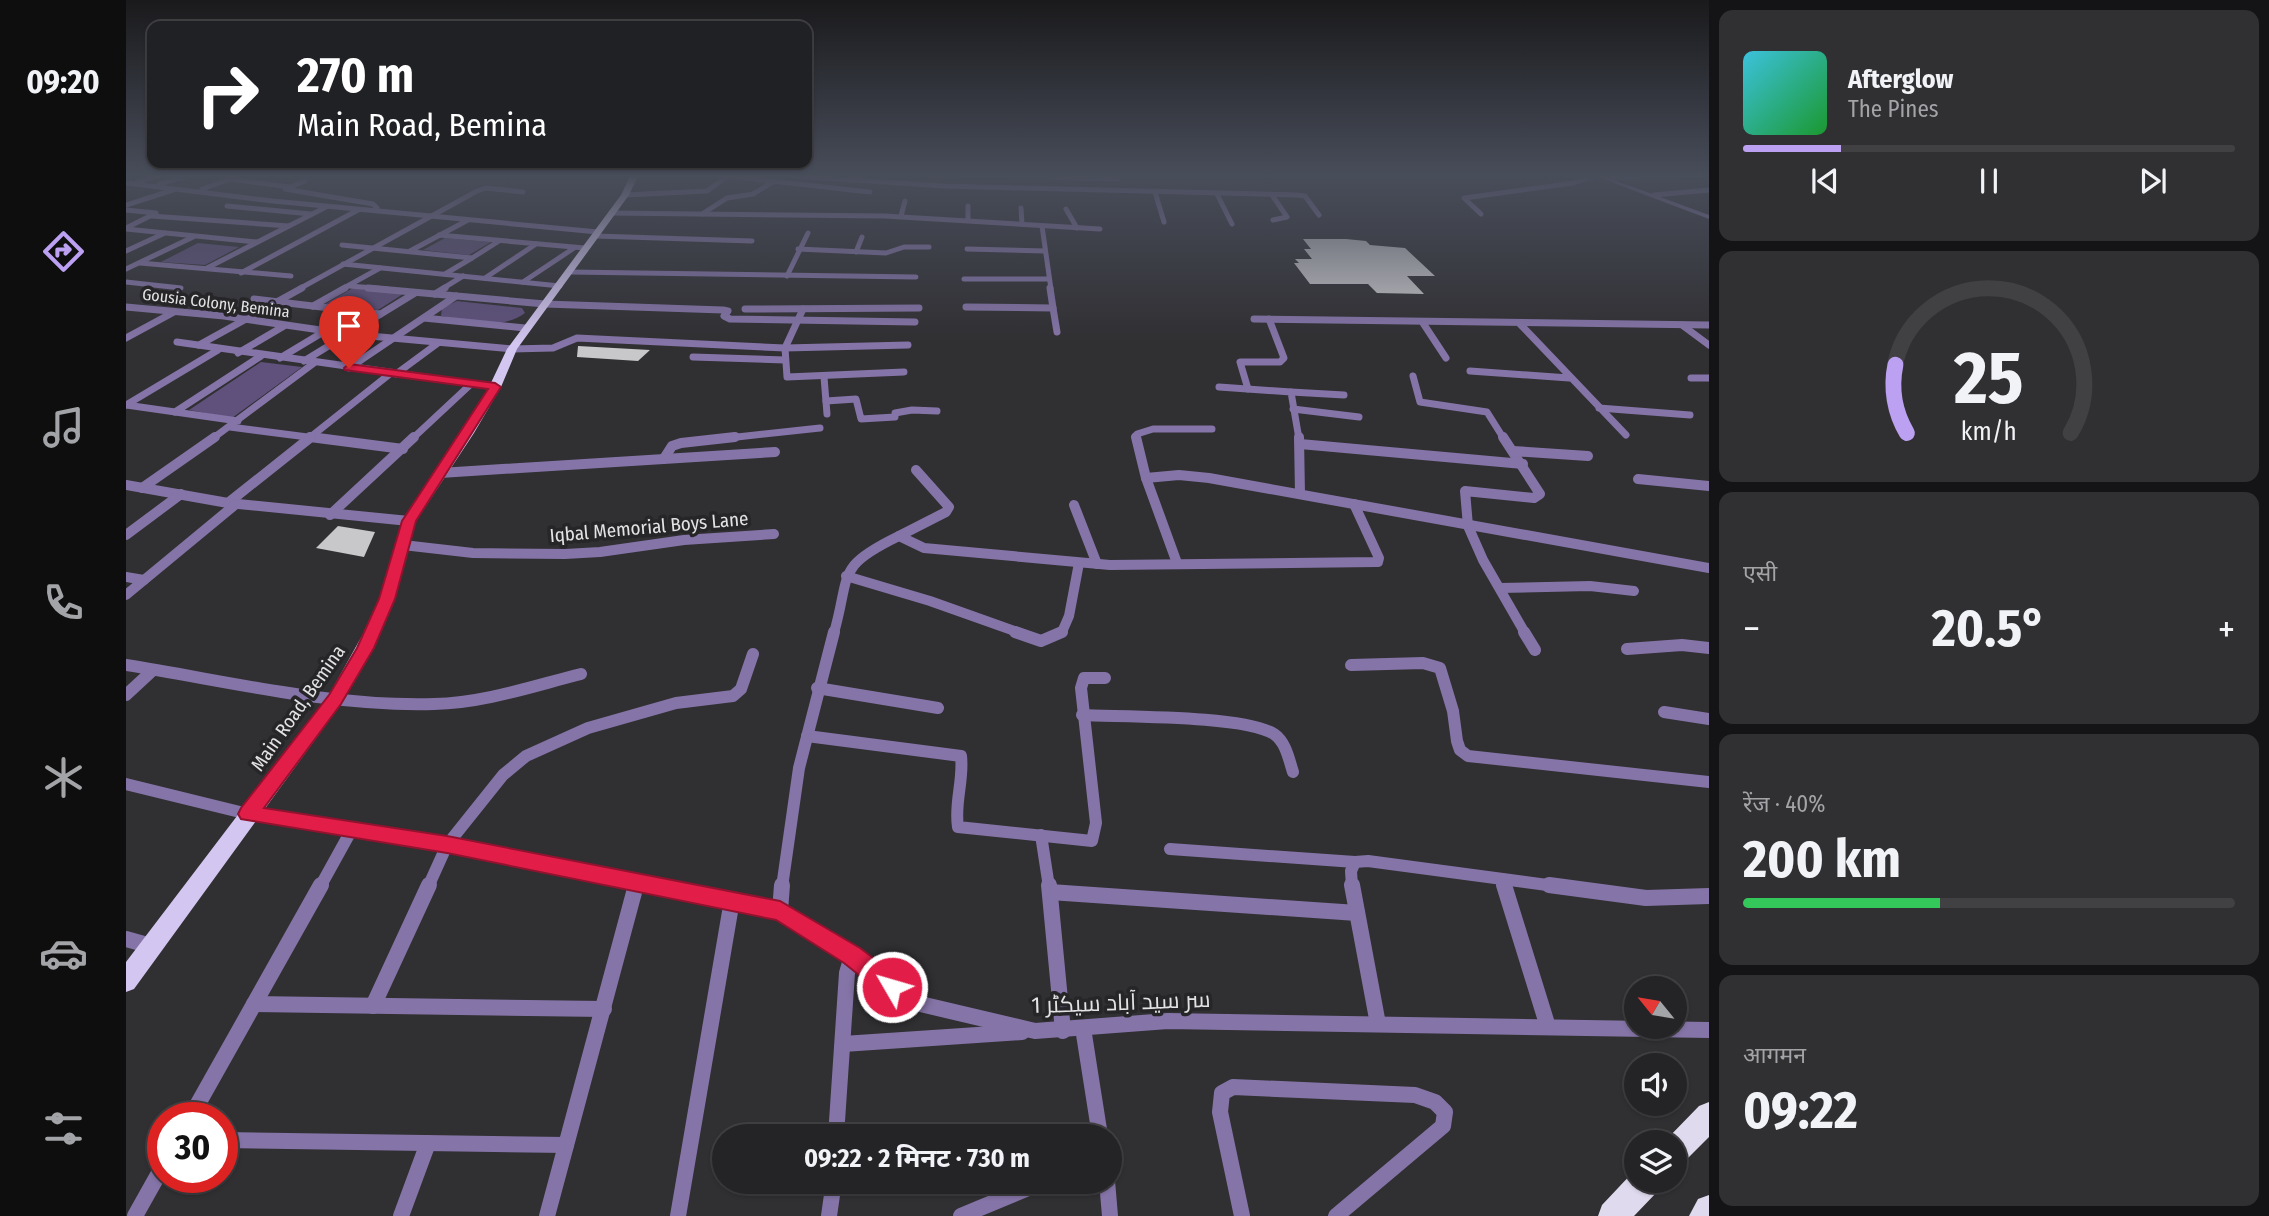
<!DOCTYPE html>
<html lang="hi">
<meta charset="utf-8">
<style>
:root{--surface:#242326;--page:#302f32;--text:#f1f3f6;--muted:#a3a4a7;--line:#414043;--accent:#bca0f2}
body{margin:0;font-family:"Fira Sans Condensed",Cairo,"Noto Sans Devanagari",sans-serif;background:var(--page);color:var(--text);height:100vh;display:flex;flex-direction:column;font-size:26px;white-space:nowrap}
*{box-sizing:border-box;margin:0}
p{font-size:23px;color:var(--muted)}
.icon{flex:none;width:38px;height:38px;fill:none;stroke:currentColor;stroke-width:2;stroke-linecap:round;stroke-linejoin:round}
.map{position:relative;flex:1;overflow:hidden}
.side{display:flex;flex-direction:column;gap:10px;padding:10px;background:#141315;width:560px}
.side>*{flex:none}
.guide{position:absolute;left:21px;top:21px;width:665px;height:147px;border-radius:14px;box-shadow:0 2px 5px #0004,0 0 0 2px var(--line);background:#202124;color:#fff;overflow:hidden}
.needle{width:46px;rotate:300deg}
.buttons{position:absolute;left:1498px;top:976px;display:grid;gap:14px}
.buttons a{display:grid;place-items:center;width:63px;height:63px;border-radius:50%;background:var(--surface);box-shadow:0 2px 5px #0004,0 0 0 2px var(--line);font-size:35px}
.speed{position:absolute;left:21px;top:1102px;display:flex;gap:14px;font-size:35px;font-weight:700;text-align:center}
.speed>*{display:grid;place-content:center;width:91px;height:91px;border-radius:50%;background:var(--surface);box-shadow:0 2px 5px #0004,0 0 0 2px var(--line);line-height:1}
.speed .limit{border:10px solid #d22;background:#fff;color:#111}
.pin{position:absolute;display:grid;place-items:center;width:60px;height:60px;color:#fff;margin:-72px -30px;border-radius:50% 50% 50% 0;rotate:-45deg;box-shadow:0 0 7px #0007}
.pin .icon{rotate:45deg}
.me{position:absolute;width:77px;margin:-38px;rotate:308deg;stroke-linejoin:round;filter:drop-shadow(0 0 5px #0008)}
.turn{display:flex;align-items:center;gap:24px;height:147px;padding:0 35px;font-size:32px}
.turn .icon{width:91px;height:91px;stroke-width:2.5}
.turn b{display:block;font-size:49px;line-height:60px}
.big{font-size:52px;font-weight:700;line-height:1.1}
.side .tile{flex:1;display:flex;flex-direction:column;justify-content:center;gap:10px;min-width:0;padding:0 24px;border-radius:14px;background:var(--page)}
.side .dial{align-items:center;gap:0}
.dial svg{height:182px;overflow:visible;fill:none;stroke:var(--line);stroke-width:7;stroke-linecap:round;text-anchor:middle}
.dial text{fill:var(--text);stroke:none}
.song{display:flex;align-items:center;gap:21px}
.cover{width:84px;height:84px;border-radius:10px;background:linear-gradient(135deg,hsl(190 70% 55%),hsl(130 70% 35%))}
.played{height:7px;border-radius:4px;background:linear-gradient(90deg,var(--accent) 20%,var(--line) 20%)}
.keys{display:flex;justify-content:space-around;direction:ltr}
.heat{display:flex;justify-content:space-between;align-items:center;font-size:38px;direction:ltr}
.charge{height:10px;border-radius:5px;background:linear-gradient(90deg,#34c759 40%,var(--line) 0)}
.trip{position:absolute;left:586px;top:1124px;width:410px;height:70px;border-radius:35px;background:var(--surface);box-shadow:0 2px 5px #0004,0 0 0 2px var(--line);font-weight:700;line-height:70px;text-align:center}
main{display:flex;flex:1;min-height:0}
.dock{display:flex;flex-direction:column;width:126px;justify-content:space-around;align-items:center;background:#0e0e0f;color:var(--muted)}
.dock .icon{width:49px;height:49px}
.dock .selected{color:var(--accent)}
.dock b{font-size:32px;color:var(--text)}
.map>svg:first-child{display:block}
.green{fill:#5f507c}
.building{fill:#c8c7ca}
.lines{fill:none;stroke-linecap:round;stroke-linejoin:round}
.minor-far4{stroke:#8574a7;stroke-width:5}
.minor-far3{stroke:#8574a7;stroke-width:7}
.minor-far2{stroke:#8574a7;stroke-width:10}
.minor-far1{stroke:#8574a7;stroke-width:12}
.minor{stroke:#8574a7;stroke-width:16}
.tertiary{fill:#8574a7;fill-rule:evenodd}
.primary{fill:#d3c6f0;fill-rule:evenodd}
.trunk{fill:#e0daee;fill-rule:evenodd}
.route{fill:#e11d48;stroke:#92132f;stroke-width:2}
.labels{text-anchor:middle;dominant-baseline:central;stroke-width:7;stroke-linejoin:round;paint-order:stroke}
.far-street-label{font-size:16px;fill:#e3e3e4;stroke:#262528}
.street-label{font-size:19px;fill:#e3e3e4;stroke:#262528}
.near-street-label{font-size:23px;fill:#e3e3e4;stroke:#262528}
</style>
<main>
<nav class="dock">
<b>09:20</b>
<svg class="icon selected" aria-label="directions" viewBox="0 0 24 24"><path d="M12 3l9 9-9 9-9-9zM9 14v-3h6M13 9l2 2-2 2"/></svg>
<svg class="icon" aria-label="music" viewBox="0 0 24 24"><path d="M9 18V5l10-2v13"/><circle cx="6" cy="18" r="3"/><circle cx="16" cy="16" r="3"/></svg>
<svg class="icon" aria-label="phone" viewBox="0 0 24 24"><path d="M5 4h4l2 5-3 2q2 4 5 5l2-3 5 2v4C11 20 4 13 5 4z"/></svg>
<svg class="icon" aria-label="climate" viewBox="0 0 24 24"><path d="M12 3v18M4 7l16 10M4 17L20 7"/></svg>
<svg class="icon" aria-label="car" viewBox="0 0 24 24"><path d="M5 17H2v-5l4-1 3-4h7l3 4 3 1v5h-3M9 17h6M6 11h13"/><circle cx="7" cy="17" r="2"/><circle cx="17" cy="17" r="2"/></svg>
<svg class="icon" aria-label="filters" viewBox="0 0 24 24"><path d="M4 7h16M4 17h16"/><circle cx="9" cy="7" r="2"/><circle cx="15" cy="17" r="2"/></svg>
</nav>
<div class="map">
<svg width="1583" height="1216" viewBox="0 0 1583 1216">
<rect width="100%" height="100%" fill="#302f32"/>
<g class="green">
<path d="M319,238L365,242L343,255L297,250Z"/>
<path d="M72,243L113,247L79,265L35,262Z"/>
<path d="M227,288L277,294L252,310L199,304Z"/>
<path d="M331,301L396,308L399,313C375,331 343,320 315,316L316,308Z"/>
<path d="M135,362L176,367L106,418L63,410Z"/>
</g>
<g class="building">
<path d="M1177,239H1220L1240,241L1244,245L1279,248L1309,276H1281L1298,294L1251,293L1242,284H1184L1168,263H1173L1169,259H1186L1178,249H1185Z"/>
<path d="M452,346L524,350L512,361L451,357Z"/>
<path d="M212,526L249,532L238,557L190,548Z"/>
</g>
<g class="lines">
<g class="minor-far4">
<path d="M812,174L991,179"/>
<path d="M508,176H599L744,192"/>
<path d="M666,176L818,186L1171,195L1179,196L1193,215"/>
<path d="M1486,178L1583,175"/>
<path d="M103,179L164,187L159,189L247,204L251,208"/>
<path d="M12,182L37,174"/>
<path d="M0,183L147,201L472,232"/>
<path d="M33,184L67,174"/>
<path d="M164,187L179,181"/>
<path d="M76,189L110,177"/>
<path d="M1029,192L1038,222"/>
<path d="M1091,194L1106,224"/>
<path d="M499,195L581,191L602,176"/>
<path d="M1146,195L1161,217L1147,220"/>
<path d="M1528,195L1583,190"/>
<path d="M0,205L47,190"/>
<path d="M101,206L185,214"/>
<path d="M842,206V220"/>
<path d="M895,208L896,224"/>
<path d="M940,209L951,228"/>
<path d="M0,210L30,213L0,228"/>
<path d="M485,213L759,216L974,229"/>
<path d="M576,214L601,198L627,194L650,180"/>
<path d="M1355,214L1338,198L1447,183L1471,175"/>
<path d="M26,216L163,226"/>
<path d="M775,216L779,201"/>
<path d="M916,226L925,289"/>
<path d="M0,229L131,242"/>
<path d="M313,235L459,248"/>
<path d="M470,236L626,241"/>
<path d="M216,245L346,258L319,274"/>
<path d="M672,249L760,253L778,247H803"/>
<path d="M841,249L919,251"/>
<path d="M0,251L39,233"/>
<path d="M284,251L342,220"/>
<path d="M730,252L736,237"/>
<path d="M346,258L373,241"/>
<path d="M14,263L165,276"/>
<path d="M217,264L434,286"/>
<path d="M81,268L200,207"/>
<path d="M0,269L67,237"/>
<path d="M444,272L790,277"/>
<path d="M115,273L232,210"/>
<path d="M661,276L682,233"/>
<path d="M359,278L410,244"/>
<path d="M838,279H923"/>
<path d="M0,282L55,288"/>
<path d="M397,282L448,248"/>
<path d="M223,286L261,289"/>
<path d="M173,289L351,191L360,188L397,192"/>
<path d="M216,289L254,268"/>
<path d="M316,289L337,276"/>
</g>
<g class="minor-far3">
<path d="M242,288L419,304L597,310L602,311L598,316L604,319L789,322"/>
<path d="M924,288L927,308"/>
<path d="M309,294L319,288"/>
<path d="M128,299L254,314"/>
<path d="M187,306L219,288"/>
<path d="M0,307L98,316L222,334L386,349L427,348L451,338L659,348L782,345"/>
<path d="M840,307L927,308L931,332"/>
<path d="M619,309L793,308"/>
<path d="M677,309L659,348L661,377L778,372"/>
<path d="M298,318L399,328"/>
<path d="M1128,319L1583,325"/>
<path d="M1297,323L1320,358"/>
<path d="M1394,324L1500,435"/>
<path d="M1556,325L1583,345"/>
<path d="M0,338L48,312"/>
<path d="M51,342L369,387"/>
<path d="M73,345L176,288"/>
<path d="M112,353L158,326"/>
<path d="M567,357L659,360"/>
<path d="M154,358L199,331"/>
<path d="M178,361L289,293"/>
<path d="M223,368L330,296"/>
<path d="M1344,371L1443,378"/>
<path d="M270,374L312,343"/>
<path d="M1287,376L1294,402L1361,412L1378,439"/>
<path d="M698,377L701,414"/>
<path d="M1565,378H1583"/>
<path d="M1093,387L1165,392L1173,439"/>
<path d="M1122,389L1114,362H1154L1158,358L1143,319"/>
<path d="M1165,392L1218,395"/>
<path d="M700,401L730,399L735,419L769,417V413L786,410L811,411"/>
<path d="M0,405L112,421"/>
<path d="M0,405L92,350"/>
<path d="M1473,408L1564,415"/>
<path d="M1167,409L1233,417"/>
<path d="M49,412L135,356"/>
<path d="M104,427L197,439"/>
<path d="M86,439L188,363"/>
<path d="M182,439L265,373"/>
<path d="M286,439L345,384"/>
<path d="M593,439L694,428"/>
<path d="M1010,439L1011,434L1027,429H1086"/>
</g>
<g class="minor-far2">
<path d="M184,437L277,449"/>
<path d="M1010,437L1020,478L1051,563"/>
<path d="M1173,437L1174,494"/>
<path d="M1377,437L1414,494L1408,498L1339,491L1342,526L1357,560L1399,633"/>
<path d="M1174,444L1397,464"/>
<path d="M1387,451L1462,456"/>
<path d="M539,457L546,446L555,443L609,437"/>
<path d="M314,473L649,452"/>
<path d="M1020,478L1053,475L1083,478L1583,568"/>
<path d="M1512,479L1583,486"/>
<path d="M0,485L102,503L283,521"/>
<path d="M16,488L89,437"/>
<path d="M102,503L185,437"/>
<path d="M948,505L971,564"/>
<path d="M204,515L288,437"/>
<path d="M0,535L55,494"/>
<path d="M773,536L820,512L823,507L790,470"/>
<path d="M277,545L347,553L439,554L474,552L558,540L648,534"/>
<path d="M720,576L804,601L894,633"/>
<path d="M0,577L18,580"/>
<path d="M1374,588L1464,586L1508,591"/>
<path d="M0,595L110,504"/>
<path d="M708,633C725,573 709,567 773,536L798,548L984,565L1252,562L1253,558L1228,504"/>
<path d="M933,633L936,632L943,616L953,563"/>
</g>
<g class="minor-far1">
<path d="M889,632L915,641L936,632"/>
<path d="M1398,632L1409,650"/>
<path d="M1501,649L1556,645L1583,648"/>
<path d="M0,665C101,681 205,707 308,704C358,703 407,686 455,674"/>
<path d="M1225,665L1297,663L1314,668L1327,711L1331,741L1334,750L1342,756L1583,782"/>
<path d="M691,688L812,708"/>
<path d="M0,695L27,670"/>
<path d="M1538,712L1583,719"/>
<path d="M956,715C996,717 1118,715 1148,734C1160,742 1163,760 1167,772"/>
<path d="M681,736L835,756C838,780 828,803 832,827L966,841L970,823L955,688L958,678H979"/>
<path d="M0,784L122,814L321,845L532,887"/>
<path d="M915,835L923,887"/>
<path d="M1044,849L1229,862"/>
<path d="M1376,879L1378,887"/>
<path d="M194,887L225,831"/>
<path d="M302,887L321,845L377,775L400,756L462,728L550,703L607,696L615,689L627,654"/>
<path d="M510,887L511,882"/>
<path d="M656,887L673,768L708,632"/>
<path d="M1226,887L1225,871L1229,862L1242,861L1436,887"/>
</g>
<g class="minor">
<path d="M523,885L654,911L726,956L786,1002L909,1031L1042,1021L1583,1030"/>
<path d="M923,885L937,1031"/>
<path d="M1226,885L1252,1024"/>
<path d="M1378,885L1422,1027"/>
<path d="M1423,885L1520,898L1583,896"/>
<path d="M924,892L1231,913"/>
<path d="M654,911L656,885"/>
<path d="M0,939L25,946"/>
<path d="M128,1004L478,1009"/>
<path d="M247,1006L303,885"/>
<path d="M957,1028L974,1136"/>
<path d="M717,1044L896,1032"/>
<path d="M64,1118L195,885"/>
<path d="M710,1136L721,973L726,956"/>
<path d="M96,1140L440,1145"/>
<path d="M981,1181L984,1216"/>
<path d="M9,1216L37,1166"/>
<path d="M275,1216L302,1143"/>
<path d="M421,1216L510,885"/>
<path d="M552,1216L606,900"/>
<path d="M703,1216L708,1181"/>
<path d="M835,1216L919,1181"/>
<path d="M1116,1216L1094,1112L1096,1093L1107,1087L1289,1095L1309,1102L1319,1112L1317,1126L1210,1216"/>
</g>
<path class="tertiary" d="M1464,174H1472L1583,215V219Z"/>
<path class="primary" d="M505,174H513L503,195L391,349L375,387L348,433L290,521L269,599L258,625L215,704L8,989L0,992V962L203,695L242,625L253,599L276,521L336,433L363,387L381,349L495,195Z"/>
<g class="trunk">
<path d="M1583,1102V1137L1559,1161L1549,1165V1143H1538L1539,1141L1573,1106Z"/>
<path d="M1509,1170L1510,1181H1535L1531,1192L1508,1216H1472L1476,1205Z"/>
<path d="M1583,1195V1216H1563L1572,1199Z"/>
</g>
</g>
<linearGradient id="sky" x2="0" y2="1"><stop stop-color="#1a1a1c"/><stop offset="0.51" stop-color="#484d5a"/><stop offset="1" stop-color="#484d5a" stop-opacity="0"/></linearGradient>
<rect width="1583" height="344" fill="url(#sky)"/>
<path class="route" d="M223,364L369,383L375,387L290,521L269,599L248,648L215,704L138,808L321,836L654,901L734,948L775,979L778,987L775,995L766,998L758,995L718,963L650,920L321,853L115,819L112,814L115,808L203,695L231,648L253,599L276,521L362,389L219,370L218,368Z"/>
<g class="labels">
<g class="far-street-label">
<text transform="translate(90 303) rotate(7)">Gousia Colony, Bemina</text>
</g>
<g class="street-label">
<text transform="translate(523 527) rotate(-5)">Iqbal Memorial Boys Lane</text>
<text transform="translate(172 708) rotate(-55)">Main Road, Bemina</text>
</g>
<g class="near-street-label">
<text transform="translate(995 1002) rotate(-2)">سر سید آباد سیکٹر 1</text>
</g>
</g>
</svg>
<div class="buttons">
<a><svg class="needle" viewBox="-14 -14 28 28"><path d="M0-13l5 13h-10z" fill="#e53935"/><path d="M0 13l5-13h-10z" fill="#a3a4a7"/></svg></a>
<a><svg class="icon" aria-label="sound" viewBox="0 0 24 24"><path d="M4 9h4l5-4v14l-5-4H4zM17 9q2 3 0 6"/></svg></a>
<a><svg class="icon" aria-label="layers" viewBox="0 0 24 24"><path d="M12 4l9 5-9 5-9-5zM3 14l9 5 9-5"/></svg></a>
</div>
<div class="speed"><div class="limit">30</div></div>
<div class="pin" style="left:223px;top:368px;background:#d93025"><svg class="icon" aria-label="arrive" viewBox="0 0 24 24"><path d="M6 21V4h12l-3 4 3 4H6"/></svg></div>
<svg class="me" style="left:766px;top:987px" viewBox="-20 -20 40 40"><circle r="17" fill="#e11d48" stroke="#fff" stroke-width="3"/><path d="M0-11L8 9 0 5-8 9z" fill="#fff"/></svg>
<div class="trip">09:22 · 2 मिनट · 730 m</div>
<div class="guide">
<div class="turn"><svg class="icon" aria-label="right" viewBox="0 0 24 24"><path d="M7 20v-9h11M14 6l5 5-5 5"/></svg><div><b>270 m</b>Main Road, Bemina</div></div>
</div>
</div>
<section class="side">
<div class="tile">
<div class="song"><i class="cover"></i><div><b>Afterglow</b><p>The Pines</p></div></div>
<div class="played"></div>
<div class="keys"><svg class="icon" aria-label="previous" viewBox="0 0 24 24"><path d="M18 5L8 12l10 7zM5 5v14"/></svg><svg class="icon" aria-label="pause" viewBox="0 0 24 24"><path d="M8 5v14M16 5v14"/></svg><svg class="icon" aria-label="next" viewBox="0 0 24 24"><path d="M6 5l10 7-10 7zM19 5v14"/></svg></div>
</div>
<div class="tile dial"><svg viewBox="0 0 100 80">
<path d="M14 69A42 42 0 1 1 86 69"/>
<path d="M14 69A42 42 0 0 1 9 39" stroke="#bca0f2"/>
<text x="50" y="56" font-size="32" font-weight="700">25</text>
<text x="50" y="72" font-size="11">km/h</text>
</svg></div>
<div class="tile"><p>एसी</p>
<div class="heat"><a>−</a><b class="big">20.5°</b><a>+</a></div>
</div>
<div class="tile"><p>रेंज · 40%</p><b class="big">200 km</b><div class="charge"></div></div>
<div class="tile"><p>आगमन</p><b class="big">09:22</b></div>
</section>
</main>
